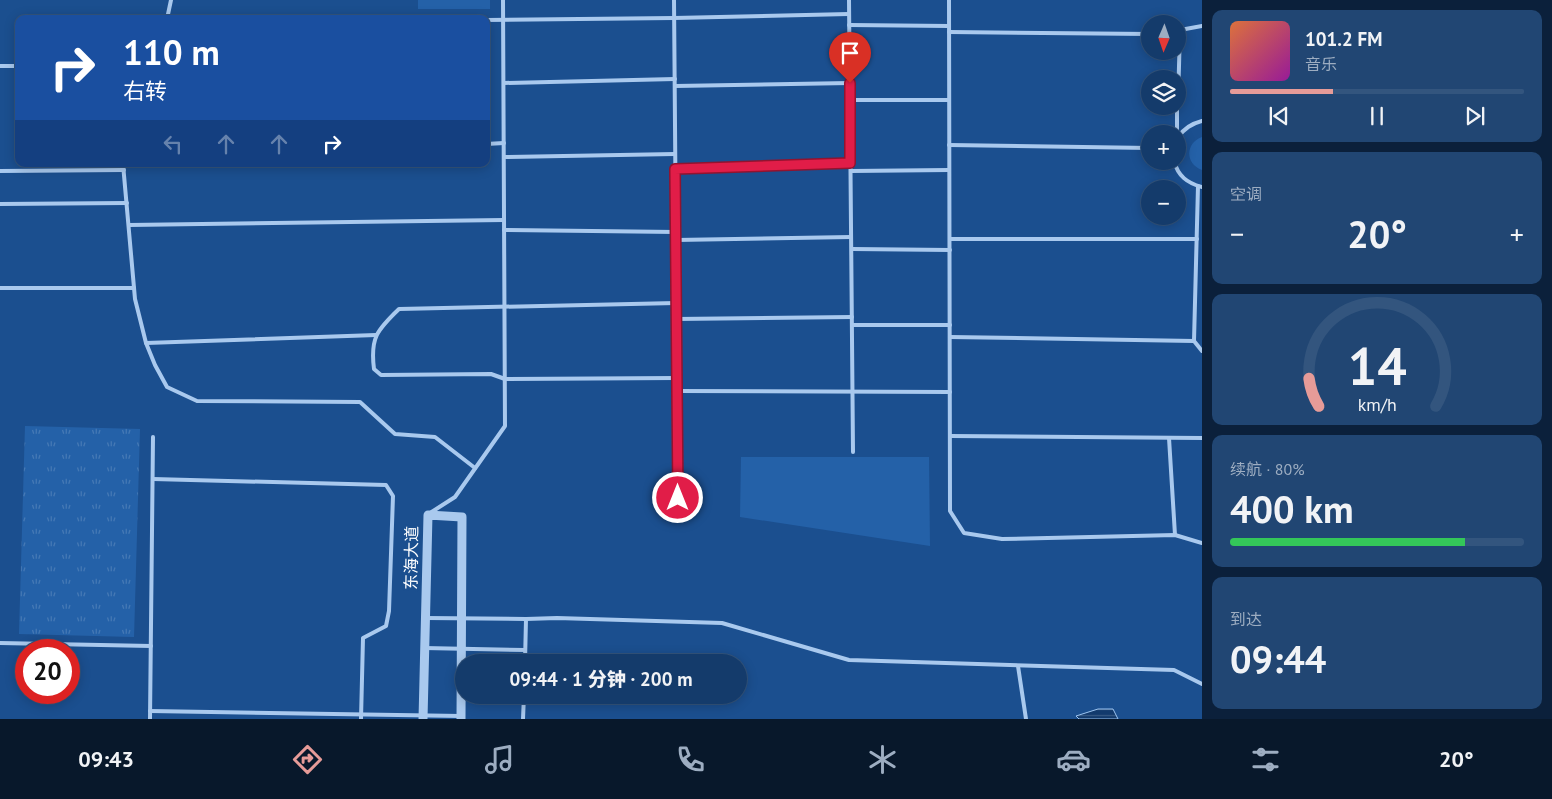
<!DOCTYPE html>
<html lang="zh">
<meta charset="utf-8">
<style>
:root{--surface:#143b6b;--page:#214673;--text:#f1f3f6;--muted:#9dadc1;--line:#33557e;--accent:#e69b98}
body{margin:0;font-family:"PT Sans","Noto Sans SC",sans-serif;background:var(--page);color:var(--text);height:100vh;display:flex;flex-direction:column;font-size:19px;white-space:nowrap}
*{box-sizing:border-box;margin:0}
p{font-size:16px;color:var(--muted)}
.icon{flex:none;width:28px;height:28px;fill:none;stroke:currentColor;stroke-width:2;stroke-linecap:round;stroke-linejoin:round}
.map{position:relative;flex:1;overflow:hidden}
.sheet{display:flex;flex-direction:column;gap:10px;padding:10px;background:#0b203b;width:350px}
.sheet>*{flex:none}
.guide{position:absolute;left:15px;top:15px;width:475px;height:152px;border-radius:10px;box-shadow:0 2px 12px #0003,0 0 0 1px var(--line);background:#1a4fa0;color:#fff;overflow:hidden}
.needle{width:32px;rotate:182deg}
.buttons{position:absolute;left:1141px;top:15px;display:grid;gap:10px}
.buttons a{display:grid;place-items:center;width:45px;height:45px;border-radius:50%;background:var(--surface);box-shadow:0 2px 12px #0003,0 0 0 1px var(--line);font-size:25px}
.speed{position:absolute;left:15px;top:639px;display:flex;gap:10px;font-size:25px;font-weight:700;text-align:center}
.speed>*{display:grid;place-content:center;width:65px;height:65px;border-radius:50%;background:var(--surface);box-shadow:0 2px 12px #0003,0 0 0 1px var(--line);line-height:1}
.speed .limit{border:8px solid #d22;background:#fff;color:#111}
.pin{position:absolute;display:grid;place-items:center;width:42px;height:42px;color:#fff;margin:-51px -21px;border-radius:50% 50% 50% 0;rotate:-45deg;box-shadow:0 0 5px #0007}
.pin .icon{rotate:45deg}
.me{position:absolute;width:55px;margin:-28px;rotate:0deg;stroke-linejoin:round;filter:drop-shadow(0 0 4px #0008)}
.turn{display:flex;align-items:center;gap:18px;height:105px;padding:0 25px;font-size:22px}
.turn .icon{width:65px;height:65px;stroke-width:2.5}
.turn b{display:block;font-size:35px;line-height:42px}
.lanes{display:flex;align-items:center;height:48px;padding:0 25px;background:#0003;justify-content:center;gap:25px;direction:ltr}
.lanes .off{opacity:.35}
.big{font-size:38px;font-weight:800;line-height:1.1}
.sheet .tile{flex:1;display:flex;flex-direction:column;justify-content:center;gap:8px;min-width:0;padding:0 18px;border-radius:10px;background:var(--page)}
.sheet .dial{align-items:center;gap:0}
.dial svg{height:130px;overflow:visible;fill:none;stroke:var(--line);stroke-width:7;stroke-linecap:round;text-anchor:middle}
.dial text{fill:var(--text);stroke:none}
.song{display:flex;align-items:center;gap:15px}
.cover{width:60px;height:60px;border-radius:8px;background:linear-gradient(135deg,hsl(20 70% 55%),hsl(300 70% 35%))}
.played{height:5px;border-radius:2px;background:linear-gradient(90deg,var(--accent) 35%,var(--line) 35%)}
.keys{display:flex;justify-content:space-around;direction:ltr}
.heat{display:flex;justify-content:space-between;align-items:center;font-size:28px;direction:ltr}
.charge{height:8px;border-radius:4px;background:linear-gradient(90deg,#34c759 80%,var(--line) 0)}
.trip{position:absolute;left:455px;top:654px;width:292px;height:50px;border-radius:25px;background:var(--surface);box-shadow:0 2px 12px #0003,0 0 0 1px var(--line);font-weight:800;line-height:50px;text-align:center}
.menu{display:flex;height:80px;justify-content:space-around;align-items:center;background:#08182b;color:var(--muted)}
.menu .icon{width:35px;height:35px}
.menu .on{color:var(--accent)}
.menu b{font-size:22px;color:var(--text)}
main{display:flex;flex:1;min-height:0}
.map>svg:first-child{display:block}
.grass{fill:#2461a8}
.park{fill:url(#park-tufts)}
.water{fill:url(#water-rules);stroke:#9cc4f0}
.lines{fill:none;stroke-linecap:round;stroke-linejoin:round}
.service{stroke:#a9c9ee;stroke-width:4}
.tertiary{stroke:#a9c9ee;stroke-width:9}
.route-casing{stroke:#92132f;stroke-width:12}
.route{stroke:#e11d48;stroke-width:9}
.labels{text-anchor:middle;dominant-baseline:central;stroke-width:5;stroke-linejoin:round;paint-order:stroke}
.street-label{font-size:16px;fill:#fff;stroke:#1b4f8f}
</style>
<main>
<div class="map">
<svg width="1202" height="719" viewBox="0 0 1202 719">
<defs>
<pattern id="park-tufts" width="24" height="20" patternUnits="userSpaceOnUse" patternTransform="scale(1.25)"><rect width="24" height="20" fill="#2461a8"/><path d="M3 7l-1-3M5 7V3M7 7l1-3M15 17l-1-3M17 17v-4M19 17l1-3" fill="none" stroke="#4579b5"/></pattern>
<pattern id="water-rules" width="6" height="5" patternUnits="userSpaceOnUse" patternTransform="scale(1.25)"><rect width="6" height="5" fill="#123a6d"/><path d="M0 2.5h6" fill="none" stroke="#365883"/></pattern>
</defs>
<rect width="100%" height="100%" fill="#1b4f8f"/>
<g class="grass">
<rect x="418" y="0" width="72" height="9"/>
<path d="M1202,137V170C1185,164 1185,143 1202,137Z"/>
<path d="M741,457H929L930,546L740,517Z"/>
</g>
<path class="park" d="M25,426L140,429L134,637L19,634Z"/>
<path class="water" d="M1098,709H1113L1118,719H1079L1076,716Z"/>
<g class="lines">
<g class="service">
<path d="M674,0L678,498"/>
<path d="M849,0L853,452"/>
<path d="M949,0L950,511L964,533L1002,539L1175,535L1202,543"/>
<path d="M167,19L171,0"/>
<path d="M486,20L674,18L849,14"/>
<path d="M849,25L949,26"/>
<path d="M1180,30L1202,26"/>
<path d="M949,32L1150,34"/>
<path d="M0,66H19"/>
<path d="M504,83L675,79"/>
<path d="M675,86L850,83"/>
<path d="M850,100H949"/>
<path d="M1178,102L1180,30"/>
<path d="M1177,134V106"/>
<path d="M1178,137C1185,128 1191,124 1202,121"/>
<path d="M486,144L504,143"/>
<path d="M949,145L1150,148"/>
<path d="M504,157L675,154"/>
<path d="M1174,161C1178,176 1187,183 1202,187"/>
<path d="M123,164L135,299L146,343L155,365L167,387L197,401L360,402L395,434L435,437L475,468"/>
<path d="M675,169L851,163"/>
<path d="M0,171L124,170"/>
<path d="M851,171L949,170"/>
<path d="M0,204L127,203"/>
<path d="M129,225L504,220"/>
<path d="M504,230L676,232"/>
<path d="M950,239H1197"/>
<path d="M676,240L851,237"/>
<path d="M852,249L950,250"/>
<path d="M0,288H134"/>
<path d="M676,303L399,309C377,330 370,338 374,369L381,375L491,374L505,379L677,378"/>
<path d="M676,319L852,317"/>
<path d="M852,325H950"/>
<path d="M950,337L1194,341L1198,186"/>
<path d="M1194,341L1202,351"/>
<path d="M146,343L376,335"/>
<path d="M677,391L950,392"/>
<path d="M950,436L1202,438"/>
<path d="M1169,438L1175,535"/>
<path d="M153,479L386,485L393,496L389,611L386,626L363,638L361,719"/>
<path d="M430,513L455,497L505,426L503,0"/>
<path d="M426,618L526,619"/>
<path d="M0,643L151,646"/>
<path d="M424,648L525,650"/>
<path d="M525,662L526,619L557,618L722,623L849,660L1174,670L1202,684"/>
<path d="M1018,666L1026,719"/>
<path d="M150,711L461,716"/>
<path d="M150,719L153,437"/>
<path d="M523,719L524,695"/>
</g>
<path class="tertiary" d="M423,719L428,515L462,517L461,719"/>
</g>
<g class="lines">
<g class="route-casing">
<path id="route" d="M678,498L675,169L850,163V83"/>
</g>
<use href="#route" class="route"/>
</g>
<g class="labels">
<g class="street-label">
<text transform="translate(411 558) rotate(-89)">东海大道</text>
</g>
</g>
</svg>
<div class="buttons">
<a><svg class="needle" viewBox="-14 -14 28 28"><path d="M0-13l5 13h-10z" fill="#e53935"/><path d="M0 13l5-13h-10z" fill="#9dadc1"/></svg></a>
<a><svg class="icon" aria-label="layers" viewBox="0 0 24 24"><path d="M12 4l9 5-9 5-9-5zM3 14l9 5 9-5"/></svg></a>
<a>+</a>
<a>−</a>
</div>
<div class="speed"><div class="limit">20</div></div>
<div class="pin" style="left:850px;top:83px;background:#d93025"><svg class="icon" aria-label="arrive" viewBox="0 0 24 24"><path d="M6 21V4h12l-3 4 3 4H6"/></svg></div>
<svg class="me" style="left:678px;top:498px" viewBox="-20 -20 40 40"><circle r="17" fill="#e11d48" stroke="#fff" stroke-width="3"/><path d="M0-11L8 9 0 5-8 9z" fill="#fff"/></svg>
<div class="trip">09:44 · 1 分钟 · 200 m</div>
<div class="guide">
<div class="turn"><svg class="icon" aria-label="right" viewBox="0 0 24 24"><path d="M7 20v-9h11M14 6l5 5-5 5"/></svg><div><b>110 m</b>右转</div></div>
<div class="lanes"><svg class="icon off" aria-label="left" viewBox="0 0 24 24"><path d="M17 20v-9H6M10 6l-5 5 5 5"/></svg><svg class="icon off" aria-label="ahead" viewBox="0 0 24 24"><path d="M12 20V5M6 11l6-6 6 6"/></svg><svg class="icon off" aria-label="ahead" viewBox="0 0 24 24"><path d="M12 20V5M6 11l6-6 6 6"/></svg><svg class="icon" aria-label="right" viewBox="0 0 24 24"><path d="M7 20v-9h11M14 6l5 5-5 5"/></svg></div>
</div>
</div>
<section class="sheet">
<div class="tile">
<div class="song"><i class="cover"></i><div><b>101.2 FM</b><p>音乐</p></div></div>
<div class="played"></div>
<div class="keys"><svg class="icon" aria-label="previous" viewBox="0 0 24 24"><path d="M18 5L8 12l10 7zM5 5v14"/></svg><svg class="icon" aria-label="pause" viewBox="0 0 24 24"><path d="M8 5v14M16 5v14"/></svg><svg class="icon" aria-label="next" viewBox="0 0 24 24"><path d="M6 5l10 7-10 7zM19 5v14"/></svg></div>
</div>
<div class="tile"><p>空调</p>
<div class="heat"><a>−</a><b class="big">20°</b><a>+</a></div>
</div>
<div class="tile dial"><svg viewBox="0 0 100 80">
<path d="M14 69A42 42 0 1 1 86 69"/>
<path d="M14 69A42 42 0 0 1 8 52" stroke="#e69b98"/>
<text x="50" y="56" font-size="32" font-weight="700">14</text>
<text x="50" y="72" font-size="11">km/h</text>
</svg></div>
<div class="tile"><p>续航 · 80%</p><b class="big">400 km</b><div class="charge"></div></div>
<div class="tile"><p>到达</p><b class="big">09:44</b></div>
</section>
</main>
<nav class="menu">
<b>09:43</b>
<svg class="icon on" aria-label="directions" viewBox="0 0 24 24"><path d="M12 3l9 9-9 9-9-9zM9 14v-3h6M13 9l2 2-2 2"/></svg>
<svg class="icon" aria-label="music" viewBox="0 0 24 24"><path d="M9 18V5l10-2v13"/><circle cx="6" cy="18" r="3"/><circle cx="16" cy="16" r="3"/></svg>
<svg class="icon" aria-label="phone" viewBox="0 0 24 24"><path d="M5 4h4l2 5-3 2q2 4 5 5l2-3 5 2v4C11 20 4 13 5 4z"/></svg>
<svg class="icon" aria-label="climate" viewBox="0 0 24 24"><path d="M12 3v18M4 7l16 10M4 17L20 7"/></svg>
<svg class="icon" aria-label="car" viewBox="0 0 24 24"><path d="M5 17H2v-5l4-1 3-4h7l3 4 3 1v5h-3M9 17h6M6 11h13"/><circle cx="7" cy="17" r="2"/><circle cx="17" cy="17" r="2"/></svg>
<svg class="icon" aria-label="filters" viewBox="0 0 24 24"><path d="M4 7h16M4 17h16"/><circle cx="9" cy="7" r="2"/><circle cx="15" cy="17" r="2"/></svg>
<b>20°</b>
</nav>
